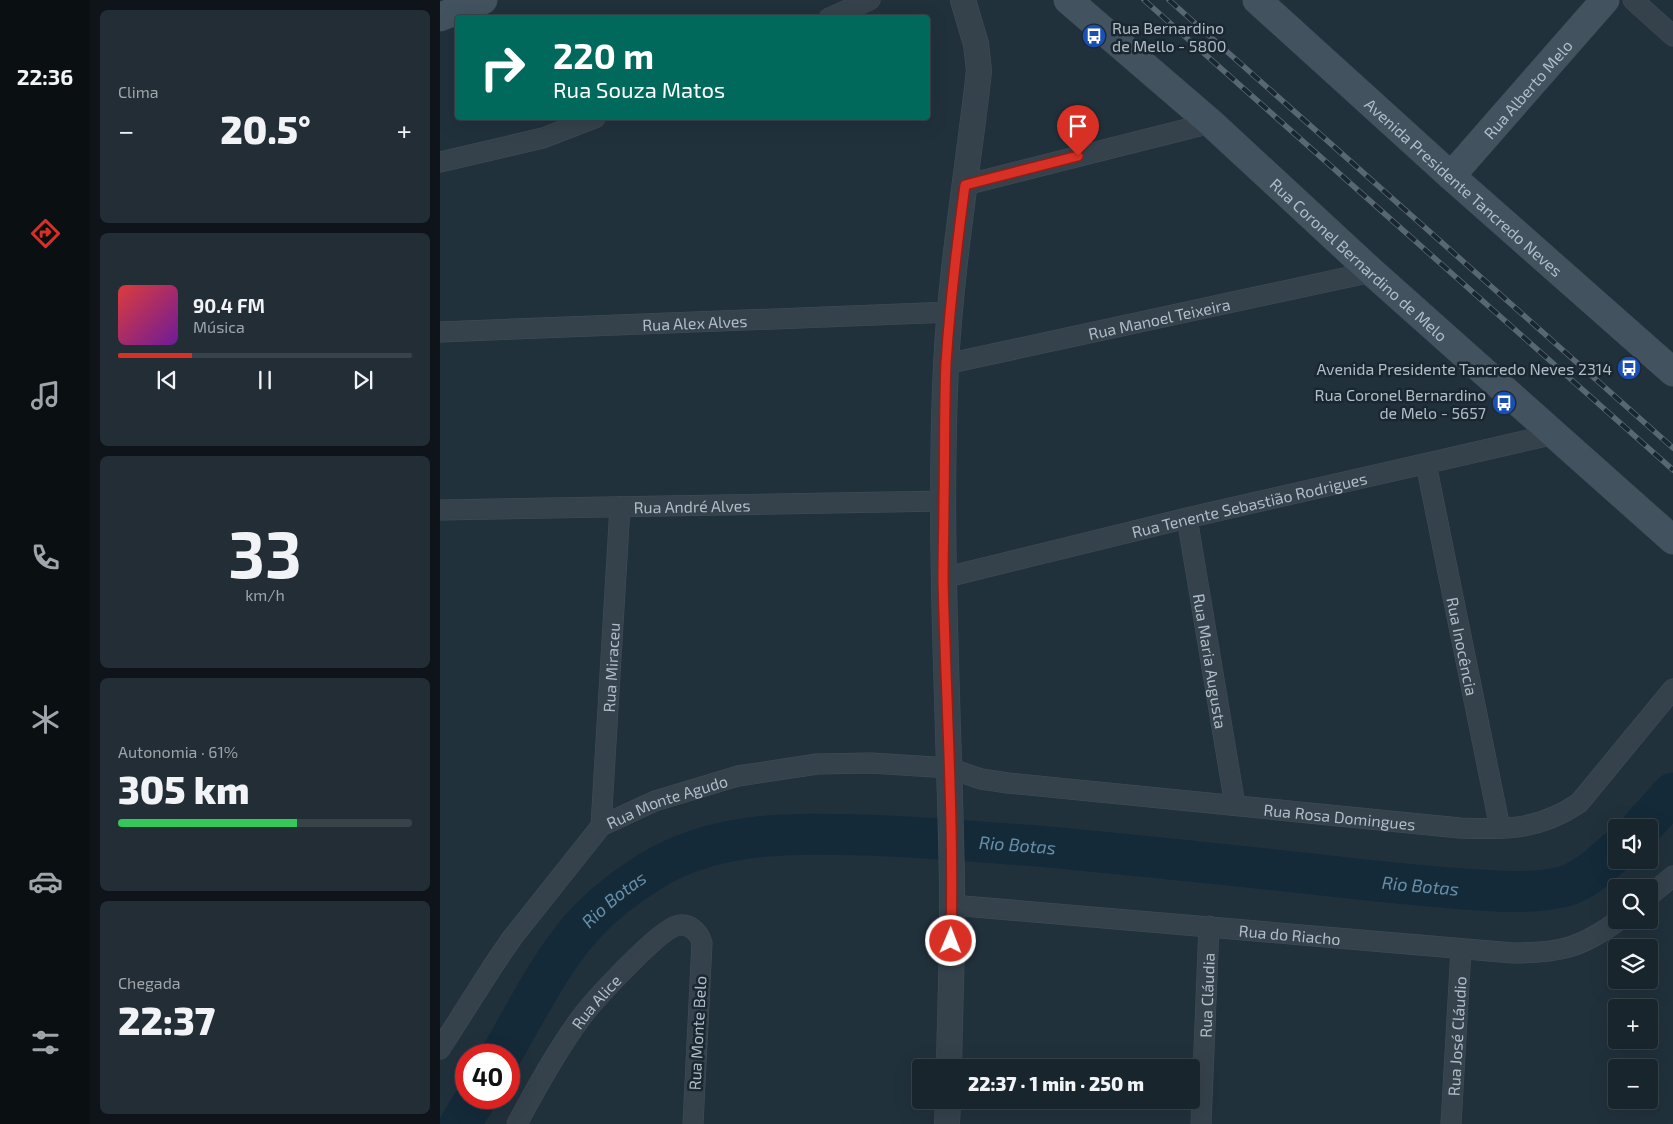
<!DOCTYPE html>
<html lang="pt">
<meta charset="utf-8">
<style>
:root{--surface:#19252d;--page:#222d35;--text:#f1f3f6;--muted:#9fa5aa;--line:#374249;--accent:#d93025}
body{margin:0;font-family:"Exo 2",sans-serif;background:var(--page);color:var(--text);height:100vh;display:flex;flex-direction:column;font-size:19px;white-space:nowrap}
*{box-sizing:border-box;margin:0}
p{font-size:16px;color:var(--muted)}
.icon{flex:none;width:28px;height:28px;fill:none;stroke:currentColor;stroke-width:2;stroke-linecap:round;stroke-linejoin:round}
.map{position:relative;flex:1;overflow:hidden}
.sheet{display:flex;flex-direction:column;gap:10px;padding:10px;background:#0e1419;width:350px}
.sheet>*{flex:none}
.guide{position:absolute;left:15px;top:15px;width:475px;height:105px;border-radius:5px;box-shadow:0 5px 20px #0002,0 0 0 1px var(--line);background:#00695c;color:#fff;overflow:hidden}
.buttons{position:absolute;left:1168px;top:819px;display:grid;gap:10px}
.buttons a{display:grid;place-items:center;width:50px;height:50px;border-radius:5px;background:var(--surface);box-shadow:0 5px 20px #0002,0 0 0 1px var(--line);font-size:25px}
.speed{position:absolute;left:15px;top:1044px;display:flex;gap:10px;font-size:25px;font-weight:700;text-align:center}
.speed>*{display:grid;place-content:center;width:65px;height:65px;border-radius:50%;background:var(--surface);box-shadow:0 5px 20px #0002,0 0 0 1px var(--line);line-height:1}
.speed .limit{border:8px solid #d22;background:#fff;color:#111}
.pin{position:absolute;display:grid;place-items:center;width:42px;height:42px;color:#fff;margin:-51px -21px;border-radius:50% 50% 50% 0;rotate:-45deg;box-shadow:0 0 5px #0007}
.pin .icon{rotate:45deg}
.me{position:absolute;width:55px;margin:-28px;rotate:1deg;stroke-linejoin:round;filter:drop-shadow(0 0 4px #0008)}
.turn{display:flex;align-items:center;gap:18px;height:105px;padding:0 15px;font-size:22px}
.turn .icon{width:65px;height:65px;stroke-width:2.5}
.turn b{display:block;font-size:35px;line-height:42px}
.big{font-size:38px;font-weight:800;line-height:1.1}
.sheet .tile{flex:1;display:flex;flex-direction:column;justify-content:center;gap:8px;min-width:0;padding:0 18px;border-radius:8px;background:var(--page)}
.sheet .dial{align-items:center;gap:0}
.dial b{font-size:65px;line-height:1}
.song{display:flex;align-items:center;gap:15px}
.cover{width:60px;height:60px;border-radius:8px;background:linear-gradient(135deg,hsl(0 70% 55%),hsl(280 70% 35%))}
.played{height:5px;border-radius:2px;background:linear-gradient(90deg,var(--accent) 25%,var(--line) 25%)}
.keys{display:flex;justify-content:space-around;direction:ltr}
.heat{display:flex;justify-content:space-between;align-items:center;font-size:28px;direction:ltr}
.charge{height:8px;border-radius:4px;background:linear-gradient(90deg,#34c759 61%,var(--line) 0)}
.trip{position:absolute;left:472px;top:1059px;width:288px;height:50px;border-radius:5px;background:var(--surface);box-shadow:0 5px 20px #0002,0 0 0 1px var(--line);font-weight:800;line-height:50px;text-align:center}
main{display:flex;flex:1;min-height:0}
.menu{display:flex;flex-direction:column;width:90px;justify-content:space-around;align-items:center;background:#0a0f12;color:var(--muted)}
.menu .icon{width:35px;height:35px}
.menu .on{color:var(--accent)}
.menu b{font-size:22px;color:var(--text)}
.map>svg:first-child{display:block}
.lines{fill:none;stroke-linecap:round;stroke-linejoin:round}
.river{stroke:#142a39;stroke-width:41}
.minor-casing{stroke:#414e58;stroke-width:21}
.tertiary-casing{stroke:#414e58;stroke-width:26}
.secondary-casing{stroke:#414e58;stroke-width:29}
.minor{stroke:#35424c;stroke-width:20}
.tertiary{stroke:#35424c;stroke-width:25}
.secondary{stroke:#43525f;stroke-width:28}
.rail-casing{stroke:#576773;stroke-width:5.5}
.rail{stroke:#1a2730;stroke-width:4;stroke-dasharray:11;stroke-linecap:butt}
.route-casing{stroke:#8d1f18;stroke-width:12}
.route{stroke:#d93025;stroke-width:9}
.labels{text-anchor:middle;dominant-baseline:central;stroke-width:5;stroke-linejoin:round;paint-order:stroke}
.poi-label{font-size:16px;fill:#b0bdc8;stroke:#1a2730;text-anchor:end}
.street-label{font-size:16px;fill:#b0bdc8;stroke:#1a2730}
.water-label{font-size:18px;font-style:italic;fill:#678ea8;stroke:#1a2730}
</style>
<main>
<nav class="menu">
<b>22:36</b>
<svg class="icon on" aria-label="directions" viewBox="0 0 24 24"><path d="M12 3l9 9-9 9-9-9zM9 14v-3h6M13 9l2 2-2 2"/></svg>
<svg class="icon" aria-label="music" viewBox="0 0 24 24"><path d="M9 18V5l10-2v13"/><circle cx="6" cy="18" r="3"/><circle cx="16" cy="16" r="3"/></svg>
<svg class="icon" aria-label="phone" viewBox="0 0 24 24"><path d="M5 4h4l2 5-3 2q2 4 5 5l2-3 5 2v4C11 20 4 13 5 4z"/></svg>
<svg class="icon" aria-label="climate" viewBox="0 0 24 24"><path d="M12 3v18M4 7l16 10M4 17L20 7"/></svg>
<svg class="icon" aria-label="car" viewBox="0 0 24 24"><path d="M5 17H2v-5l4-1 3-4h7l3 4 3 1v5h-3M9 17h6M6 11h13"/><circle cx="7" cy="17" r="2"/><circle cx="17" cy="17" r="2"/></svg>
<svg class="icon" aria-label="filters" viewBox="0 0 24 24"><path d="M4 7h16M4 17h16"/><circle cx="9" cy="7" r="2"/><circle cx="15" cy="17" r="2"/></svg>
</nav>
<section class="sheet">
<div class="tile"><p>Clima</p>
<div class="heat"><a>−</a><b class="big">20.5°</b><a>+</a></div>
</div>
<div class="tile">
<div class="song"><i class="cover"></i><div><b>90.4 FM</b><p>Música</p></div></div>
<div class="played"></div>
<div class="keys"><svg class="icon" aria-label="previous" viewBox="0 0 24 24"><path d="M18 5L8 12l10 7zM5 5v14"/></svg><svg class="icon" aria-label="pause" viewBox="0 0 24 24"><path d="M8 5v14M16 5v14"/></svg><svg class="icon" aria-label="next" viewBox="0 0 24 24"><path d="M6 5l10 7-10 7zM19 5v14"/></svg></div>
</div>
<div class="tile dial"><b>33</b><p>km/h</p></div>
<div class="tile"><p>Autonomia · 61%</p><b class="big">305 km</b><div class="charge"></div></div>
<div class="tile"><p>Chegada</p><b class="big">22:37</b></div>
</section>
<div class="map">
<svg width="1233" height="1124" viewBox="0 0 1233 1124">
<rect width="100%" height="100%" fill="#21313c"/>
<g class="lines">
<g class="river">
<path d="M1201,828L1233,793"/>
<path id="s1" d="M61,1055C84,1016 104,975 132,939C153,912 182,889 211,871C276,831 352,833 426,835C484,837 541,842 598,846C705,856 811,867 917,879C952,883 987,886 1022,889C1056,891 1092,895 1126,886C1145,880 1162,864 1176,851"/>
<path d="M20,1124L36,1098"/>
</g>
<g class="minor-casing">
<g id="minor">
<path d="M1193,0L1233,36"/>
<path d="M389,18L430,0"/>
<path d="M0,162L103,138L155,118"/>
<path d="M525,185L771,123"/>
<path id="s2" d="M0,332L511,312"/>
<path id="s3" d="M506,364L932,272"/>
<path id="s4" d="M986,464L1060,828"/>
<path id="s5" d="M0,510L504,501"/>
<path id="s6" d="M747,518L795,805"/>
<path id="s7" d="M503,578L747,518L1115,434"/>
<path id="s8" d="M161,826L180,507"/>
<path d="M1209,896L1233,876"/>
<path id="s9" d="M512,905L1073,953C1120,953 1141,948 1179,920"/>
<path id="s10" d="M0,1049L53,966L72,938L161,826L215,801L298,776L377,764L431,763L509,768L541,779L568,783L1020,828C1066,830 1099,830 1139,803L1233,689"/>
<path id="s11" d="M77,1124C96,1088 116,1052 140,1019C153,1001 218,931 236,926C249,922 259,932 262,943L253,1124"/>
<path id="s12" d="M761,1124L769,926"/>
<path id="s13" d="M1011,1124L1021,949"/>
</g>
</g>
<g class="tertiary-casing">
<g id="tertiary">
<path d="M509,1068C510,1006 513,944 512,882C509,710 498,537 506,365C511,267 528,169 539,71L536,44L523,0"/>
<path d="M507,1124L508,1100"/>
</g>
</g>
<g class="secondary-casing">
<g id="secondary">
<path id="s14" d="M628,0L771,123L932,272L1233,540"/>
<path id="s15" d="M817,0L1011,176L1233,372"/>
<path d="M0,17L43,0"/>
<path id="s16" d="M1011,176L1165,0"/>
</g>
</g>
<use href="#minor" class="minor"/>
<use href="#tertiary" class="tertiary"/>
<use href="#secondary" class="secondary"/>
<g class="rail-casing">
<g id="rail">
<path d="M704,0L1233,470"/>
<path d="M729,0L1233,448"/>
</g>
</g>
<use href="#rail" class="rail"/>
</g>
<g class="lines">
<g class="route-casing">
<path id="route" d="M511,941C514,821 506,700 503,580C503,553 504,526 504,500C505,454 504,408 506,363C510,303 517,244 525,185L638,156"/>
</g>
<use href="#route" class="route"/>
</g>
<defs>
<g id="bus-disc" transform="scale(1.25)"><circle r="9.5" fill="#1a4fb4" stroke="#1a2730"/><path d="M-5-6H5V4H4V6H2V4H-2V6H-4V4H-5ZM-3.5-4V0h7V-4ZM-3.5 1.2v1.5H-2V1.2ZM2 1.2v1.5H3.5V1.2Z" fill="#fff"/></g>
</defs>
<g fill-rule="evenodd">
<use href="#bus-disc" x="654" y="36"/>
<use href="#bus-disc" x="1189" y="368"/>
<use href="#bus-disc" x="1064" y="403"/>
</g>
<g class="labels">
<g class="poi-label">
<text x="672" y="27" text-anchor="start">Rua Bernardino<tspan x="672" dy="18">de Mello - 5800</tspan></text>
<text x="1172" y="368">Avenida Presidente Tancredo Neves 2314</text>
<text x="1046" y="394">Rua Coronel Bernardino<tspan x="1046" dy="18">de Melo - 5657</tspan></text>
</g>
<g class="street-label">
<text stroke="none"><textPath href="#s16" startOffset="116">Rua Alberto Melo</textPath></text>
<text stroke="none"><textPath href="#s15" startOffset="279">Avenida Presidente Tancredo Neves</textPath></text>
<text stroke="none"><textPath href="#s14" startOffset="390">Rua Coronel Bernardino de Melo</textPath></text>
<text stroke="none"><textPath href="#s3" startOffset="218">Rua Manoel Teixeira</textPath></text>
<text stroke="none"><textPath href="#s2" startOffset="255">Rua Alex Alves</textPath></text>
<text stroke="none"><textPath href="#s7" startOffset="315">Rua Tenente Sebastião Rodrigues</textPath></text>
<text stroke="none"><textPath href="#s5" startOffset="252">Rua André Alves</textPath></text>
<text stroke="none"><textPath href="#s4" startOffset="186">Rua Inocência</textPath></text>
<text stroke="none"><textPath href="#s6" startOffset="145">Rua Maria Augusta</textPath></text>
<text stroke="none"><textPath href="#s8" startOffset="159">Rua Miraceu</textPath></text>
<text stroke="none"><textPath href="#s10" startOffset="346">Rua Monte Agudo</textPath></text>
<text stroke="none"><textPath href="#s10" startOffset="1028">Rua Rosa Domingues</textPath></text>
<text stroke="none"><textPath href="#s9" startOffset="339">Rua do Riacho</textPath></text>
<text stroke="none"><textPath href="#s12" startOffset="129">Rua Cláudia</textPath></text>
<text stroke="none"><textPath href="#s11" startOffset="146">Rua Alice</textPath></text>
<text transform="translate(257 1033) rotate(-87)">Rua Monte Belo</text>
<text stroke="none"><textPath href="#s13" startOffset="88">Rua José Cláudio</textPath></text>
</g>
<g class="water-label">
<text stroke="none"><textPath href="#s1" startOffset="614">Rio Botas</textPath></text>
<text stroke="none"><textPath href="#s1" startOffset="1019">Rio Botas</textPath></text>
<text stroke="none"><textPath href="#s1" startOffset="194">Rio Botas</textPath></text>
</g>
</g>
</svg>
<div class="buttons">
<a><svg class="icon" aria-label="sound" viewBox="0 0 24 24"><path d="M4 9h4l5-4v14l-5-4H4zM17 9q2 3 0 6"/></svg></a>
<a><svg class="icon" aria-label="search" viewBox="0 0 24 24"><circle cx="10" cy="10" r="6"/><path d="M15 15l6 6"/></svg></a>
<a><svg class="icon" aria-label="layers" viewBox="0 0 24 24"><path d="M12 4l9 5-9 5-9-5zM3 14l9 5 9-5"/></svg></a>
<a>+</a>
<a>−</a>
</div>
<div class="speed"><div class="limit">40</div></div>
<div class="pin" style="left:638px;top:156px;background:#d93025"><svg class="icon" aria-label="arrive" viewBox="0 0 24 24"><path d="M6 21V4h12l-3 4 3 4H6"/></svg></div>
<svg class="me" style="left:511px;top:941px" viewBox="-20 -20 40 40"><circle r="17" fill="#d93025" stroke="#fff" stroke-width="3"/><path d="M0-11L8 9 0 5-8 9z" fill="#fff"/></svg>
<div class="trip">22:37 · 1 min · 250 m</div>
<div class="guide">
<div class="turn"><svg class="icon" aria-label="right" viewBox="0 0 24 24"><path d="M7 20v-9h11M14 6l5 5-5 5"/></svg><div><b>220 m</b>Rua Souza Matos</div></div>
</div>
</div>
</main>
